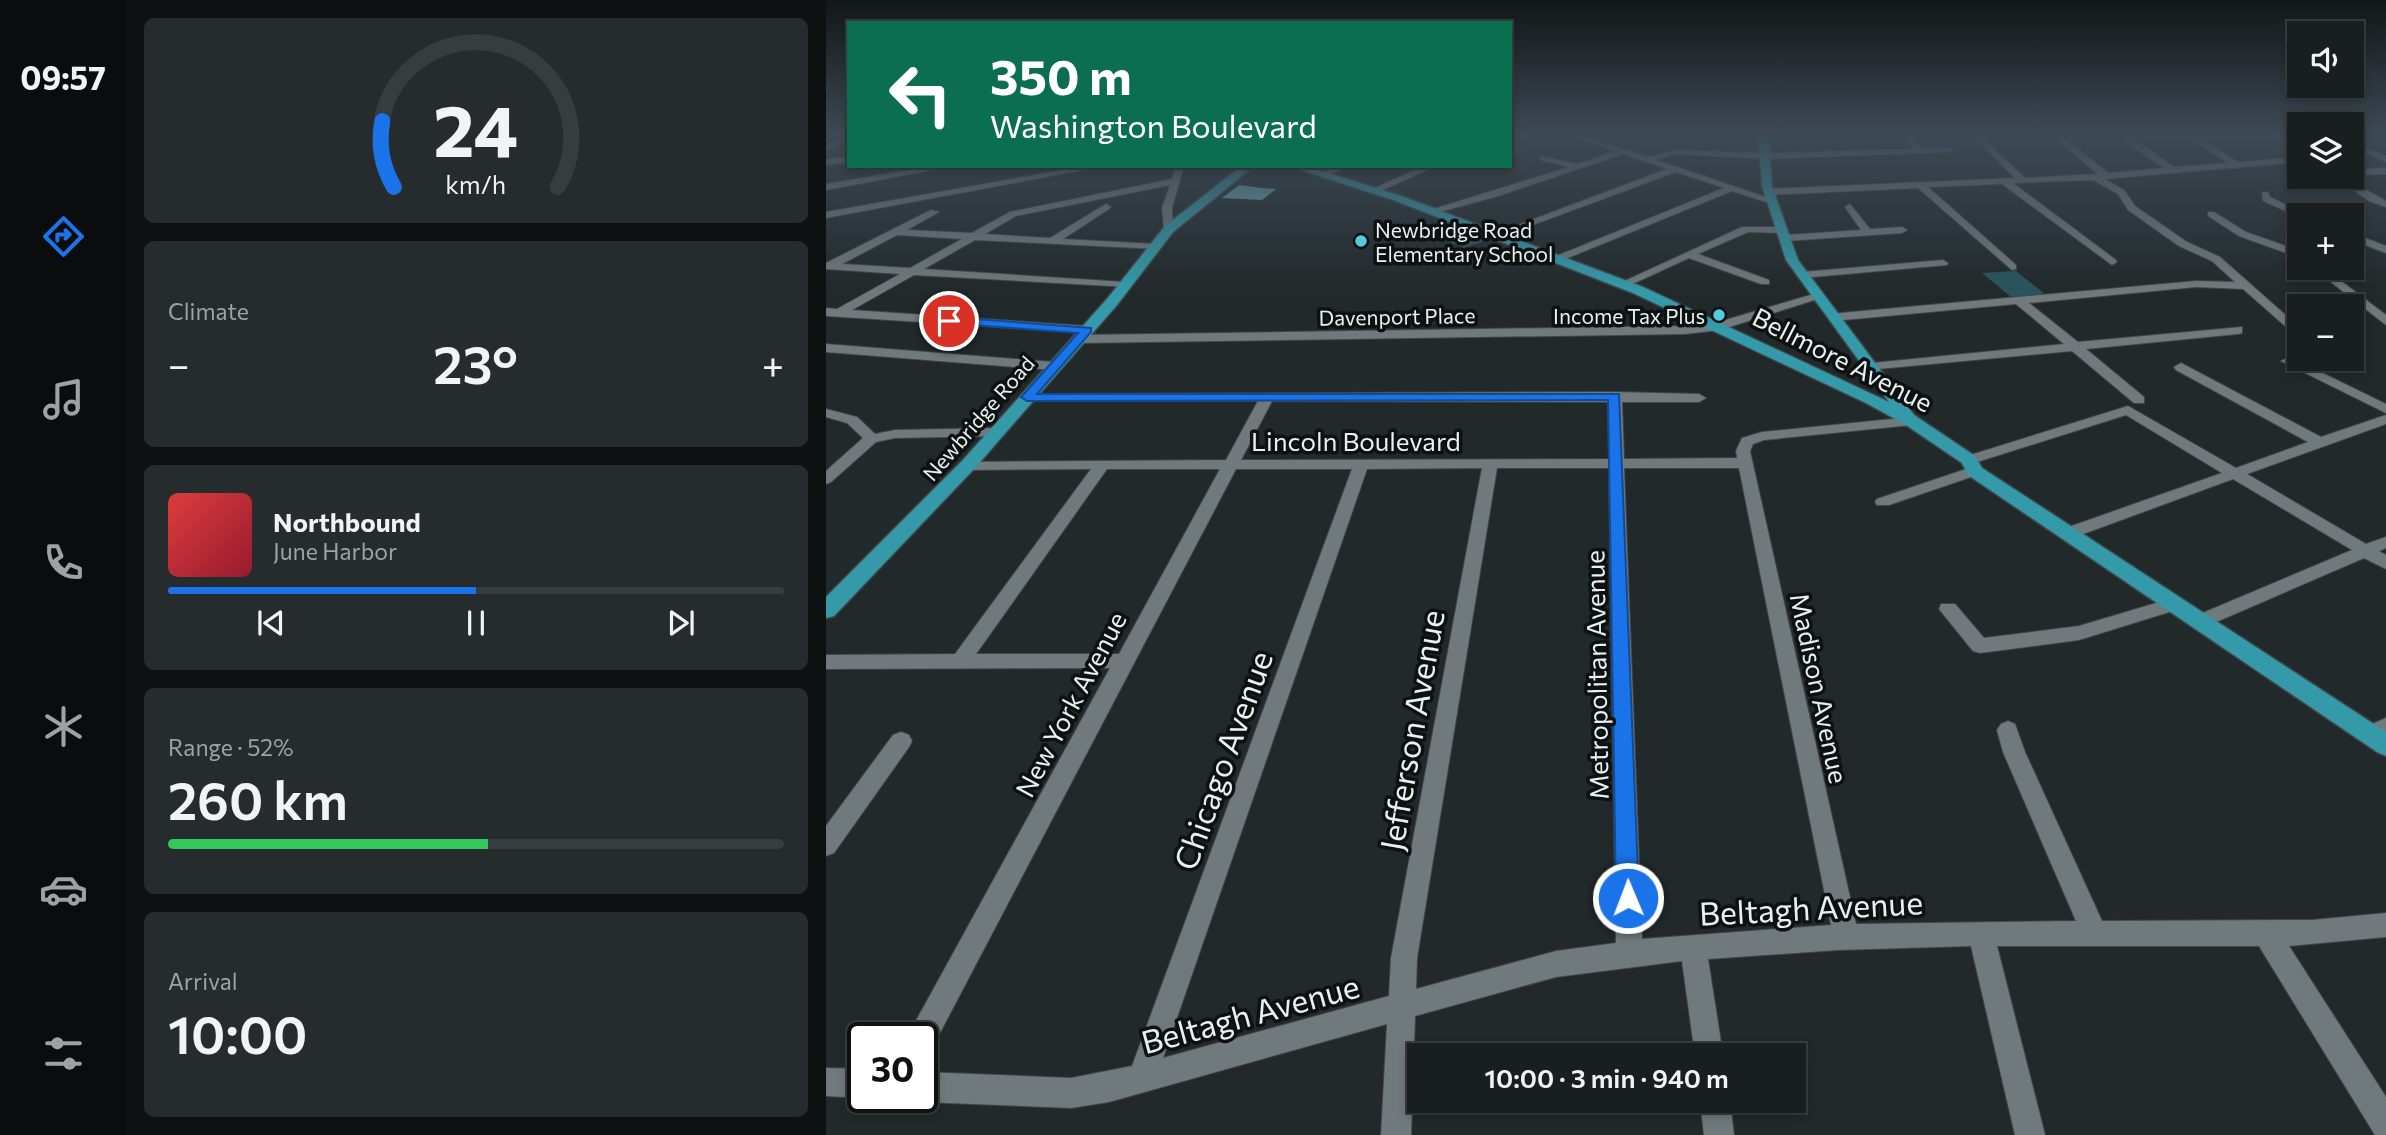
<!DOCTYPE html>
<meta charset="utf-8">
<style>
:root{--surface:#191f20;--page:#262c2d;--text:#f1f3f6;--muted:#9fa2a5;--line:#373d3e;--accent:#1a73e8}
body{margin:0;font-family:Commissioner,sans-serif;background:var(--page);color:var(--text);height:100vh;display:flex;flex-direction:column;font-size:26px;white-space:nowrap}
*{box-sizing:border-box;margin:0}
p{font-size:23px;color:var(--muted)}
.icon{flex:none;width:38px;height:38px;fill:none;stroke:currentColor;stroke-width:2;stroke-linecap:round;stroke-linejoin:round}
.map{position:relative;flex:1;overflow:hidden}
.sheet{display:flex;flex-direction:column;gap:18px;padding:18px;background:#0e1112;width:700px}
.sheet>*{flex:none}
.guide{position:absolute;left:21px;top:21px;width:665px;height:147px;border-radius:0px;box-shadow:0 4px 10px #0003,0 0 0 2px var(--line);background:#0b6e4f;color:#fff;overflow:hidden}
.tools{position:absolute;left:1461px;top:21px;display:grid;gap:14px}
.tools a{display:grid;place-items:center;width:77px;height:77px;border-radius:0px;background:var(--surface);box-shadow:0 4px 10px #0003,0 0 0 2px var(--line);font-size:35px}
.speed{position:absolute;left:21px;top:1022px;display:flex;gap:14px;font-size:35px;font-weight:700;text-align:center}
.speed>*{display:grid;place-content:center;width:91px;height:91px;border-radius:50%;background:var(--surface);box-shadow:0 4px 10px #0003,0 0 0 2px var(--line);line-height:1}
.speed .limit{border:4px solid #111;border-radius:10px;background:#fff;color:#111}
.pin{position:absolute;display:grid;place-items:center;width:60px;height:60px;color:#fff;margin:-30px;border:4px solid #fff;border-radius:50%;box-shadow:0 2px 7px #0007}
.me{position:absolute;width:77px;margin:-38px;rotate:359deg;stroke-linejoin:round;filter:drop-shadow(0 0 5px #0008)}
.turn{display:flex;align-items:center;gap:24px;height:147px;padding:0 28px;font-size:32px}
.turn .icon{width:91px;height:91px;stroke-width:2.5}
.turn b{display:block;font-size:49px;line-height:60px}
.big{font-size:52px;font-weight:600;line-height:1.1}
.sheet .tile{flex:1;display:flex;flex-direction:column;justify-content:center;gap:10px;min-width:0;padding:0 24px;border-radius:10px;background:var(--page)}
.sheet .dial{align-items:center;gap:0}
.dial svg{height:182px;overflow:visible;fill:none;stroke:var(--line);stroke-width:7;stroke-linecap:round;text-anchor:middle}
.dial text{fill:var(--text);stroke:none}
.song{display:flex;align-items:center;gap:21px}
.cover{width:84px;height:84px;border-radius:10px;background:linear-gradient(135deg,hsl(0 70% 55%),hsl(350 70% 35%))}
.played{height:7px;border-radius:4px;background:linear-gradient(90deg,var(--accent) 50%,var(--line) 50%)}
.keys{display:flex;justify-content:space-around;direction:ltr}
.heat{display:flex;justify-content:space-between;align-items:center;font-size:38px;direction:ltr}
.charge{height:10px;border-radius:5px;background:linear-gradient(90deg,#34c759 52%,var(--line) 0)}
.trip{position:absolute;left:581px;top:1043px;width:399px;height:70px;border-radius:0px;background:var(--surface);box-shadow:0 4px 10px #0003,0 0 0 2px var(--line);font-weight:600;line-height:70px;text-align:center}
main{display:flex;flex:1;min-height:0}
.tabs{display:flex;flex-direction:column;width:126px;justify-content:space-around;align-items:center;background:#0a0c0d;color:var(--muted)}
.tabs .icon{width:49px;height:49px}
.tabs .on{color:var(--accent)}
.tabs b{font-size:32px;color:var(--text)}
.map>svg:first-child{display:block}
.green{fill:#29545c}
.building{fill:#69aab7}
.lines{fill:none;stroke-linecap:round;stroke-linejoin:round}
.minor-casing{stroke:#404748;stroke-width:2}
.major-casing{stroke:#404748;stroke-width:3}
.minor{fill:#70797b;fill-rule:evenodd}
.major{fill:#349aa9;fill-rule:evenodd}
.route{fill:#1a73e8;stroke:#114b97;stroke-width:2}
.poi-dot{fill:#55cadf;stroke:#0d1111;stroke-width:2.5}
.labels{text-anchor:middle;dominant-baseline:central;stroke-width:7;stroke-linejoin:round;paint-order:stroke}
.far-poi-label{font-size:21px;fill:#eaf0f1;stroke:#0d1111;text-anchor:start}
.far-street-label{font-size:21px;fill:#eaf0f1;stroke:#0d1111}
.street-label{font-size:26px;fill:#eaf0f1;stroke:#0d1111}
.near-street-label{font-size:32px;fill:#eaf0f1;stroke:#0d1111}
</style>
<main>
<nav class="tabs">
<b>09:57</b>
<svg class="icon on" aria-label="directions" viewBox="0 0 24 24"><path d="M12 3l9 9-9 9-9-9zM9 14v-3h6M13 9l2 2-2 2"/></svg>
<svg class="icon" aria-label="music" viewBox="0 0 24 24"><path d="M9 18V5l10-2v13"/><circle cx="6" cy="18" r="3"/><circle cx="16" cy="16" r="3"/></svg>
<svg class="icon" aria-label="phone" viewBox="0 0 24 24"><path d="M5 4h4l2 5-3 2q2 4 5 5l2-3 5 2v4C11 20 4 13 5 4z"/></svg>
<svg class="icon" aria-label="climate" viewBox="0 0 24 24"><path d="M12 3v18M4 7l16 10M4 17L20 7"/></svg>
<svg class="icon" aria-label="car" viewBox="0 0 24 24"><path d="M5 17H2v-5l4-1 3-4h7l3 4 3 1v5h-3M9 17h6M6 11h13"/><circle cx="7" cy="17" r="2"/><circle cx="17" cy="17" r="2"/></svg>
<svg class="icon" aria-label="filters" viewBox="0 0 24 24"><path d="M4 7h16M4 17h16"/><circle cx="9" cy="7" r="2"/><circle cx="15" cy="17" r="2"/></svg>
</nav>
<section class="sheet">
<div class="tile dial"><svg viewBox="0 0 100 80">
<path d="M14 69A42 42 0 1 1 86 69"/>
<path d="M14 69A42 42 0 0 1 9 40" stroke="#1a73e8"/>
<text x="50" y="56" font-size="32" font-weight="700">24</text>
<text x="50" y="72" font-size="11">km/h</text>
</svg></div>
<div class="tile"><p>Climate</p>
<div class="heat"><a>−</a><b class="big">23°</b><a>+</a></div>
</div>
<div class="tile">
<div class="song"><i class="cover"></i><div><b>Northbound</b><p>June Harbor</p></div></div>
<div class="played"></div>
<div class="keys"><svg class="icon" aria-label="previous" viewBox="0 0 24 24"><path d="M18 5L8 12l10 7zM5 5v14"/></svg><svg class="icon" aria-label="pause" viewBox="0 0 24 24"><path d="M8 5v14M16 5v14"/></svg><svg class="icon" aria-label="next" viewBox="0 0 24 24"><path d="M6 5l10 7-10 7zM19 5v14"/></svg></div>
</div>
<div class="tile"><p>Range · 52%</p><b class="big">260 km</b><div class="charge"></div></div>
<div class="tile"><p>Arrival</p><b class="big">10:00</b></div>
</section>
<div class="map">
<svg width="1560" height="1135" viewBox="0 0 1560 1135">
<rect width="100%" height="100%" fill="#21292a"/>
<g class="green">
<path d="M621,227H625L659,241L638,248L603,234Z"/>
<path d="M1190,271L1219,294L1185,297L1156,273Z"/>
</g>
<path class="building" d="M413,185L436,188L450,189L436,200L396,198Z"/>
<g class="lines">
<g class="minor-casing">
<g id="minor">
<path d="M684,133H691L684,136Z"/>
<path d="M738,133H749L823,157L850,150L942,153L1087,149L1075,133H1083L1095,148H1123L1127,150L1123,152L939,159L850,154L831,160L951,201L946,204L906,191L732,262L728,261V257L898,188L850,172L674,237L665,235L841,169L797,154L669,197L606,214L601,211L743,167L714,160V156L752,164L789,151Z"/>
<path d="M902,133H979L975,135H906Z"/>
<path d="M1144,133H1152L1199,178L1272,174L1223,133H1232L1282,173L1338,168L1296,139L1299,135H1449L1446,139H1376L1412,162L1474,157V162L1279,179L1298,190L1309,206L1361,242L1394,257L1474,328V339L1417,289L1370,287L1203,303L1252,342L1416,327V333L1412,334L1260,349L1318,397V403H1308L1246,351L1041,370L1039,367L1046,363L1238,344L1190,304L1007,321L1003,320V314L1370,281L1409,282L1386,261L1353,246L1302,210L1292,194L1267,180L1187,183L1290,260L1291,262L1286,265L1176,184L1102,187L1190,265V269L1186,270L1092,188L943,195L938,192L943,189L1189,178ZM1308,139H1365L1402,163L1348,167Z"/>
<path d="M23,135V140L0,150V145Z"/>
<path d="M1526,142L1560,156V162L1526,147Z"/>
<path d="M23,157V162L0,165V159Z"/>
<path d="M107,166H128L0,190V184Z"/>
<path d="M259,166H279L0,218V212Z"/>
<path d="M350,166H358L346,208L347,231L338,229L336,208L344,185L190,216L159,234L224,238L280,204L285,207L283,209L237,239L329,244L334,247L333,249L149,240L98,269L299,282L305,285L303,287L88,275L26,310L261,326L267,330L265,333L0,316V308L11,309L74,274L0,269V263L105,210L113,212L81,230L146,233L184,212L346,179ZM71,235L136,239L84,268L16,264Z"/>
<path d="M511,166H523L499,177L492,175Z"/>
<path d="M598,166H610L550,193L542,191Z"/>
<path d="M1560,168V174L1526,175V169Z"/>
<path d="M1508,177H1518L1560,201V207L1543,201Z"/>
<path d="M1436,192H1442L1444,197L1481,215L1473,217L1437,201Z"/>
<path d="M1024,204L1044,229L1076,227L1081,230L1076,233L960,241L955,238L960,235L1035,230L1019,207Z"/>
<path d="M1382,212H1388L1420,232L1474,251V258L1413,236L1382,216Z"/>
<path d="M916,227H956L961,230L956,233L922,232L872,254L943,280V284H935L863,258L802,286L792,284Z"/>
<path d="M1526,233L1560,246V253L1526,240Z"/>
<path d="M1117,260L1122,263L1121,265L976,278L970,275L976,272Z"/>
<path d="M1487,268H1498L1560,315V325Z"/>
<path d="M991,293L995,294V298L894,330L859,334L253,343L247,339L253,335L859,326L889,323Z"/>
<path d="M0,344L228,362L235,366L228,370L0,352Z"/>
<path d="M1474,352V359H1478L1472,361L1560,404V413L1455,361Z"/>
<path d="M1355,363L1495,437L1560,415V424L1421,474L1540,544L1560,537V548L1553,551L1560,555V569L1538,558L1374,629L1367,627L1365,622L1367,617L1526,550L1407,479L1249,537H1237L1235,533L1237,529L1396,473L1300,415L1148,463H1138L1135,460L1138,457L1302,406L1410,468L1482,442L1350,370L1348,367Z"/>
<path d="M789,392L873,394L880,398L873,402H796L798,459L911,458L910,451L916,438L936,432L1086,417L1093,421L1086,425L938,440L927,444L924,451L1030,924L1250,921L1177,752L1171,730L1175,724L1182,721L1189,724L1199,752L1276,921L1486,920L1560,913V937L1463,946L1560,1097V1135H1549L1433,946H1171L1219,1135H1189L1145,946L1012,950L882,959L897,1055H869L856,961L730,977L589,1016L585,1135H555L561,1024L283,1102L245,1108L96,1102L86,1097H96V1072L245,1078L306,1066L526,469H410L106,1048L96,1052V1038H82L86,1028L284,668L0,669V655L129,654L265,469L142,470L134,465L137,462L400,460L432,401H201L194,397L196,394ZM446,401L782,402L783,459L415,460ZM656,468L565,958L563,996L337,1058L541,469ZM671,468H783L790,943L730,951L590,989L591,958ZM798,468H913L1005,925L816,939ZM281,469H394L293,654H150Z"/>
<path d="M0,409L31,417L49,434L69,430L171,428L178,432L171,436L69,438L50,442L5,482L0,484V471L37,438L21,423L0,417Z"/>
<path d="M1149,466L1154,468L1157,471L1154,474L1063,505H1051L1049,502L1051,499Z"/>
<path d="M1347,598L1353,599L1356,604L1353,609L1253,640L1154,653L1147,651L1113,609L1115,604H1129L1158,638L1253,626Z"/>
<path d="M1560,718V736L1544,743L1537,740L1533,734L1537,728Z"/>
<path d="M75,732L83,735L86,741L83,747L8,853L0,856V826L67,735Z"/>
<path d="M0,1068L37,1069V1097H40L37,1098L0,1096Z"/>
<path d="M874,1101H904L908,1135H878Z"/>
</g>
</g>
<g class="major-casing">
<g id="major">
<path d="M932,133H942L946,186L972,260L1088,415L1149,456L1156,468L1560,732V756L1551,752L1142,475L1136,463L1080,425L1040,403L807,293L570,201L463,166H480L578,197L817,287L1063,402L960,260L936,186Z"/>
<path d="M416,166H428L347,232L291,305L148,469L8,616L0,618V597L136,461L281,299L339,226Z"/>
</g>
</g>
<use href="#minor" class="minor"/>
<use href="#major" class="major"/>
</g>
<linearGradient id="sky" x2="0" y2="1"><stop stop-color="#121717"/><stop offset="0.46" stop-color="#3d4955"/><stop offset="1" stop-color="#3d4955" stop-opacity="0"/></linearGradient>
<rect width="1560" height="292" fill="url(#sky)"/>
<path class="route" d="M123,317L265,328V332L211,394H793L813,898L809,905L802,908L794,905L790,898L782,400L201,401L195,397L197,395L252,333L119,323L118,321Z"/>
<g class="poi-dot">
<circle cx="535" cy="241" r="7"/>
<circle cx="893" cy="315" r="7"/>
</g>
<g class="labels">
<g class="far-poi-label">
<text x="549" y="229">Newbridge Road<tspan x="549" dy="24">Elementary School</tspan></text>
<text x="879" y="315" text-anchor="end">Income Tax Plus</text>
</g>
<g class="far-street-label">
<text transform="translate(571 316) rotate(-1)">Davenport Place</text>
<text transform="translate(152 418) rotate(-49)">Newbridge Road</text>
</g>
<g class="street-label">
<text transform="translate(1017 359) rotate(27)">Bellmore Avenue</text>
<text x="530" y="440">Lincoln Boulevard</text>
<text transform="translate(770 675) rotate(-91)">Metropolitan Avenue</text>
<text transform="translate(994 688) rotate(78)">Madison Avenue</text>
<text transform="translate(244 704) rotate(-62)">New York Avenue</text>
</g>
<g class="near-street-label">
<text transform="translate(585 730) rotate(-80)">Jefferson Avenue</text>
<text transform="translate(396 760) rotate(-70)">Chicago Avenue</text>
<text transform="translate(985 907) rotate(-3)">Beltagh Avenue</text>
<text transform="translate(424 1013) rotate(-15)">Beltagh Avenue</text>
</g>
</g>
</svg>
<div class="tools">
<a><svg class="icon" aria-label="sound" viewBox="0 0 24 24"><path d="M4 9h4l5-4v14l-5-4H4zM17 9q2 3 0 6"/></svg></a>
<a><svg class="icon" aria-label="layers" viewBox="0 0 24 24"><path d="M12 4l9 5-9 5-9-5zM3 14l9 5 9-5"/></svg></a>
<a>+</a>
<a>−</a>
</div>
<div class="speed"><div class="limit">30</div></div>
<div class="pin" style="left:123px;top:321px;background:#d93025"><svg class="icon" aria-label="arrive" viewBox="0 0 24 24"><path d="M6 21V4h12l-3 4 3 4H6"/></svg></div>
<svg class="me" style="left:802px;top:898px" viewBox="-20 -20 40 40"><circle r="17" fill="#1a73e8" stroke="#fff" stroke-width="3"/><path d="M0-11L8 9 0 5-8 9z" fill="#fff"/></svg>
<div class="trip">10:00 · 3 min · 940 m</div>
<div class="guide">
<div class="turn"><svg class="icon" aria-label="left" viewBox="0 0 24 24"><path d="M17 20v-9H6M10 6l-5 5 5 5"/></svg><div><b>350 m</b>Washington Boulevard</div></div>
</div>
</div>
</main>
